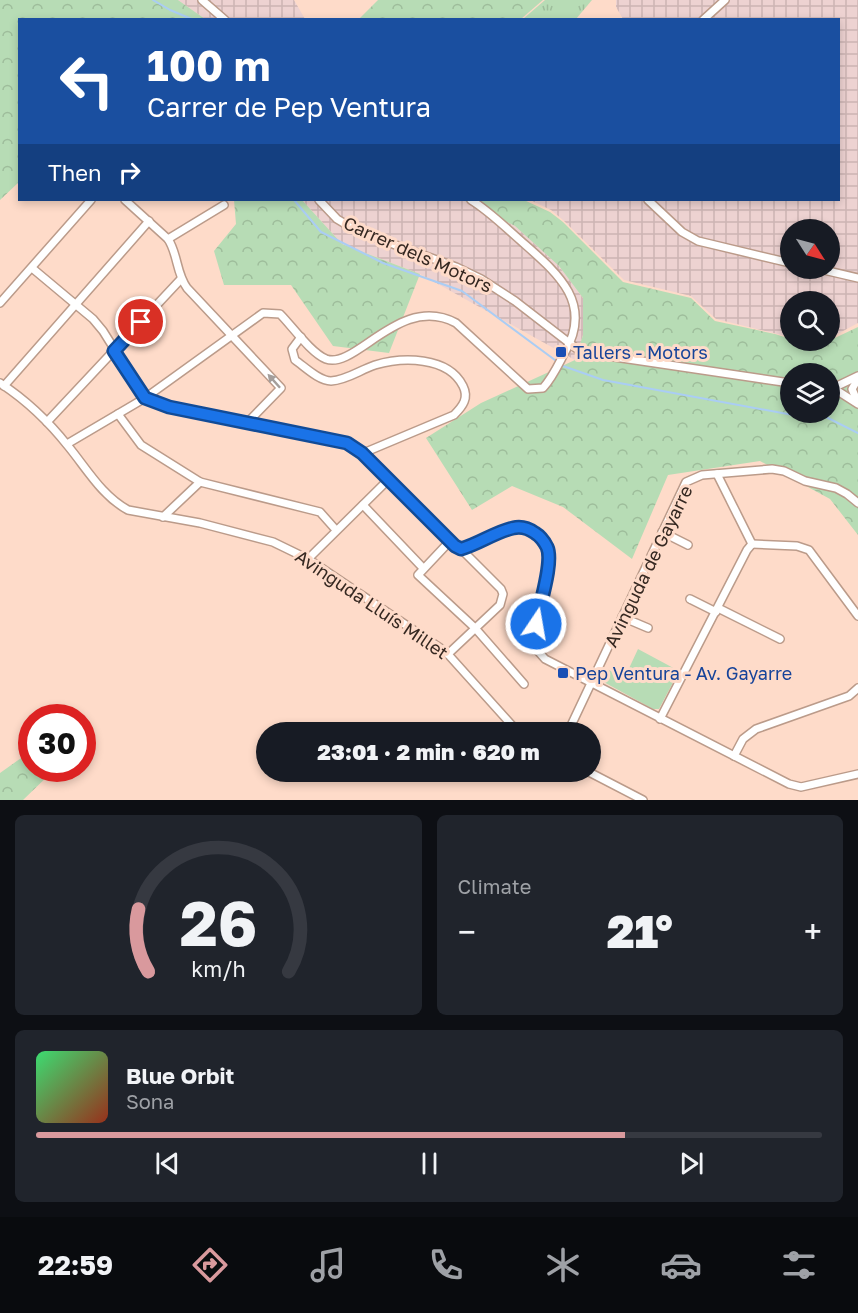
<!DOCTYPE html>
<meta charset="utf-8">
<style>
:root{--surface:#171b24;--page:#20242c;--text:#f1f3f6;--muted:#9ea1a6;--line:#363941;--accent:#d9999d}
body{margin:0;font-family:"Golos Text",sans-serif;background:var(--page);color:var(--text);height:100vh;display:flex;flex-direction:column;font-size:22px;white-space:nowrap}
*{box-sizing:border-box;margin:0}
p{font-size:20px;color:var(--muted)}
.icon{flex:none;width:33px;height:33px;fill:none;stroke:currentColor;stroke-width:2;stroke-linecap:round;stroke-linejoin:round}
.map{position:relative;height:800px;overflow:hidden}
.details{display:flex;flex-direction:column;gap:15px;padding:15px;background:#0d0f14;flex:1}
.details>*{flex:none}
.guide{position:absolute;left:18px;top:18px;width:822px;height:183px;border-radius:0px;box-shadow:0 3px 9px #0003;background:#1a4fa0;color:#fff;overflow:hidden}
.needle{width:39px;rotate:126deg}
.tools{position:absolute;left:780px;top:219px;display:grid;gap:12px}
.tools a{display:grid;place-items:center;width:60px;height:60px;border-radius:50%;background:var(--surface);box-shadow:0 3px 9px #0003;font-size:30px}
.speed{position:absolute;left:18px;top:704px;display:flex;gap:12px;font-size:30px;font-weight:700;text-align:center}
.speed>*{display:grid;place-content:center;width:78px;height:78px;border-radius:50%;background:var(--surface);box-shadow:0 3px 9px #0003;line-height:1}
.speed .limit{border:9px solid #d22;background:#fff;color:#111}
.pin{position:absolute;display:grid;place-items:center;width:51px;height:51px;color:#fff;margin:-26px;border:3px solid #fff;border-radius:50%;box-shadow:0 2px 6px #0007}
.me{position:absolute;width:66px;margin:-33px;rotate:12deg;stroke-linejoin:round;filter:drop-shadow(0 0 4px #0008)}
.turn{display:flex;align-items:center;gap:21px;height:126px;padding:0 30px;font-size:27px}
.turn .icon{width:78px;height:78px;stroke-width:2.5}
.turn b{display:block;font-size:42px;line-height:51px}
.then{display:flex;align-items:center;height:57px;padding:0 30px;background:#0003;gap:12px;font-size:22px}
.big{font-size:45px;font-weight:800;line-height:1.1}
.details .widget{flex:1;display:flex;flex-direction:column;justify-content:center;gap:9px;min-width:0;padding:0 21px;border-radius:9px;background:var(--page)}
.details .dial{align-items:center;gap:0}
.dial svg{height:156px;overflow:visible;fill:none;stroke:var(--line);stroke-width:7;stroke-linecap:round;text-anchor:middle}
.dial text{fill:var(--text);stroke:none}
.song{display:flex;align-items:center;gap:18px}
.cover{width:72px;height:72px;border-radius:9px;background:linear-gradient(135deg,hsl(140 70% 55%),hsl(10 70% 35%))}
.played{height:6px;border-radius:3px;background:linear-gradient(90deg,var(--accent) 75%,var(--line) 75%)}
.keys{display:flex;justify-content:space-around;direction:ltr}
.heat{display:flex;justify-content:space-between;align-items:center;font-size:33px;direction:ltr}
.details .tiles{flex:1;display:grid;gap:15px;grid-template-columns:1fr 1fr}
.widget:last-child{grid-column:span 2}
.trip{position:absolute;left:256px;top:722px;width:345px;height:60px;border-radius:30px;background:var(--surface);box-shadow:0 3px 9px #0003;font-weight:800;line-height:60px;text-align:center}
.dock{display:flex;height:96px;justify-content:space-around;align-items:center;background:#090b0e;color:var(--muted)}
.dock .icon{width:42px;height:42px}
.dock .selected{color:var(--accent)}
.dock b{font-size:27px;color:var(--text)}
.map>svg:first-child{display:block}
.industrial{fill:url(#industrial-grid);fill-rule:evenodd}
.grass{fill:url(#grass-tufts)}
.forest{fill:url(#forest-crowns);fill-rule:evenodd}
.green{fill:#b7dcb5}
.lines{fill:none;stroke-linecap:round;stroke-linejoin:round}
.stream{stroke:#aacdf4;stroke-width:2}
.street-casing{stroke:#bb9b8a;stroke-width:10}
.street{stroke:#fff;stroke-width:7}
.oneway{fill:#a49e9b}
.route-casing{stroke:#114b97;stroke-width:15}
.route{stroke:#1a73e8;stroke-width:10}
.transit-dot{fill:#1a4fb4;stroke:#fedbc9;stroke-width:2}
.labels{text-anchor:middle;dominant-baseline:central;stroke-width:6;stroke-linejoin:round;paint-order:stroke}
.street-label{font-size:18px;fill:#352821;stroke:#fedbc9}
.transit-label{font-size:18px;fill:#164399;stroke:#fedbc9;text-anchor:start}
</style>
<div class="map">
<svg width="858" height="800" viewBox="0 0 858 800">
<defs>
<pattern id="industrial-grid" width="8" height="8" patternUnits="userSpaceOnUse" patternTransform="scale(1.5)"><rect width="8" height="8" fill="#edd2d1"/><path d="M0 4h8M4 0v8" fill="none" stroke="#ccb4b3"/></pattern>
<pattern id="grass-tufts" width="24" height="20" patternUnits="userSpaceOnUse" patternTransform="scale(1.5)"><rect width="24" height="20" fill="#b7dcb5"/><path d="M3 7l-1-3M5 7V3M7 7l1-3M15 17l-1-3M17 17v-4M19 17l1-3" fill="none" stroke="#9ebd9b"/></pattern>
<pattern id="forest-crowns" width="20" height="18" patternUnits="userSpaceOnUse" patternTransform="scale(1.5)"><rect width="20" height="18" fill="#b7dcb5"/><path d="M2 6a3 3 0 1 1 6 0M12 15a3 3 0 1 1 6 0" fill="none" stroke="#9ebd9b"/></pattern>
</defs>
<rect width="100%" height="100%" fill="#fedbc9"/>
<g class="industrial">
<path d="M178,0H294L305,19H205Z"/>
<path d="M616,0H858V323L830,338V302H790V337L716,319L691,296L624,280L563,220L551,210L530,200H838V20L623,19L616,7ZM790,230H830V268H790Z"/>
<path d="M302,200H463L515,226L559,266L583,298V335L575,360L420,274L342,244Z"/>
</g>
<path class="grass" d="M545,0H592L576,19H523Z"/>
<g class="forest">
<path d="M0,0H178L205,19L20,20L19,182L0,200Z"/>
<path d="M378,0H543L521,19H359Z"/>
<path d="M234,200H302L342,244L420,274L389,353L333,346L291,285H224L214,251L236,224Z"/>
<path d="M463,200H524L550,212L563,222L623,282L691,298L715,321L775,334L810,345H820L858,327V535L830,499L760,461L668,475L632,559L563,507L512,486L472,510L426,438L481,403L575,360L583,335V298L559,266L515,226ZM790,374H830V412H790Z"/>
<path d="M31,751L32,768L55,769L23,800H0V773Z"/>
</g>
<path class="green" d="M638,649L679,671L659,709H653L600,680V676L604,668L625,677Z"/>
<g class="lines">
<g class="stream">
<path d="M153,0L170,10L194,20"/>
<path d="M294,200L321,232L383,263L462,291L563,366L603,380L809,418L824,416L858,433"/>
</g>
<g class="street-casing">
<g id="street">
<path d="M202,0L225,20"/>
<path d="M703,20L725,0"/>
<path d="M125,200L168,239C178,254 176,273 187,288L281,388L247,423"/>
<path d="M319,200L337,219L357,231L456,267L481,279L515,301L581,352L790,383"/>
<path d="M648,200L682,232L698,241L790,263"/>
<path d="M168,239L224,205"/>
<path d="M32,268L93,319L103,331L145,398L155,403L347,443L361,454L455,546L461,549C485,542 515,516 537,535C546,542 548,549 549,560L533,639L537,650L545,659L789,784L801,787L858,774"/>
<path d="M815,268L858,278"/>
<path d="M0,303L91,200"/>
<path d="M301,337L292,349L295,360C305,367 319,381 331,381C347,380 360,370 375,365C402,357 448,356 463,386C469,398 463,406 454,415L361,454"/>
<path d="M858,379L852,389L858,403"/>
<path d="M0,383C26,400 49,422 68,446C87,469 102,496 128,510L200,523L273,542L308,559L446,652L518,732"/>
<path d="M4,386L149,221"/>
<path d="M830,388H833L858,404"/>
<path d="M833,388L858,376"/>
<path d="M118,414L141,445L200,482L320,512L336,530"/>
<path d="M47,422L181,279"/>
<path d="M67,444L145,398L263,313L280,314C292,326 311,353 326,359C356,370 400,293 456,323L528,389L543,388C553,377 558,365 565,352C594,302 556,272 521,241C505,227 489,211 471,200"/>
<path d="M717,474L752,544"/>
<path d="M363,505L423,568"/>
<path d="M163,517L200,482"/>
<path d="M662,532L688,545"/>
<path d="M450,541L418,575L475,628L524,684"/>
<path d="M752,544L797,546L809,550L858,616"/>
<path d="M308,559L388,480"/>
<path d="M690,599L716,612"/>
<path d="M718,608L780,639"/>
<path d="M622,617L648,628"/>
<path d="M448,654L500,605L503,594L501,589L461,549"/>
<path d="M660,719L747,550L752,544"/>
<path d="M568,732L686,482L702,475L772,469L784,471L805,481L836,488L847,494L858,503"/>
<path d="M734,756L743,739L756,729L849,696L858,688"/>
<path d="M587,771L643,800"/>
</g>
</g>
<use href="#street" class="street"/>
</g>
<defs><path id="oneway-solid" d="M-6-.8H1V-3.2L6.5 0L1 3.2V.8H-6Z" transform="scale(1.5)"/></defs>
<use class="oneway" href="#oneway-solid" transform="translate(274 381) rotate(-132)"/>
<g class="lines">
<g class="route-casing">
<path id="route" d="M141,322L114,351L145,398L169,407L347,443L362,453L455,546L461,549C479,544 495,532 513,528C521,526 528,528 535,533C540,536 544,541 547,547C554,562 539,606 536,624"/>
</g>
<use href="#route" class="route"/>
</g>
<g class="transit-dot">
<rect x="555" y="346" width="12" height="12" rx="3"/>
<rect x="557" y="667" width="12" height="12" rx="3"/>
</g>
<g class="labels">
<g class="street-label">
<text transform="translate(418 254) rotate(24)">Carrer dels Motors</text>
<text transform="translate(648 566) rotate(-64)">Avinguda de Gayarre</text>
<text transform="translate(372 604) rotate(34)">Avinguda Lluís Millet</text>
</g>
<g class="transit-label">
<text x="573" y="352">Tallers - Motors</text>
<text x="575" y="673">Pep Ventura - Av. Gayarre</text>
</g>
</g>
</svg>
<div class="tools">
<a><svg class="needle" viewBox="-14 -14 28 28"><path d="M0-13l5 13h-10z" fill="#e53935"/><path d="M0 13l5-13h-10z" fill="#9ea1a6"/></svg></a>
<a><svg class="icon" aria-label="search" viewBox="0 0 24 24"><circle cx="10" cy="10" r="6"/><path d="M15 15l6 6"/></svg></a>
<a><svg class="icon" aria-label="layers" viewBox="0 0 24 24"><path d="M12 4l9 5-9 5-9-5zM3 14l9 5 9-5"/></svg></a>
</div>
<div class="speed"><div class="limit">30</div></div>
<div class="pin" style="left:141px;top:322px;background:#d93025"><svg class="icon" aria-label="arrive" viewBox="0 0 24 24"><path d="M6 21V4h12l-3 4 3 4H6"/></svg></div>
<svg class="me" style="left:536px;top:624px" viewBox="-20 -20 40 40"><circle r="17" fill="#1a73e8" stroke="#fff" stroke-width="3"/><path d="M0-11L8 9 0 5-8 9z" fill="#fff"/></svg>
<div class="trip">23:01 · 2 min · 620 m</div>
<div class="guide">
<div class="turn"><svg class="icon" aria-label="left" viewBox="0 0 24 24"><path d="M17 20v-9H6M10 6l-5 5 5 5"/></svg><div><b>100 m</b>Carrer de Pep Ventura</div></div>
<div class="then">Then<svg class="icon" aria-label="right" viewBox="0 0 24 24"><path d="M7 20v-9h11M14 6l5 5-5 5"/></svg></div>
</div>
</div>
<section class="details">
<div class="tiles">
<div class="widget dial"><svg viewBox="0 0 100 80">
<path d="M14 69A42 42 0 1 1 86 69"/>
<path d="M14 69A42 42 0 0 1 9 37" stroke="#d9999d"/>
<text x="50" y="56" font-size="32" font-weight="700">26</text>
<text x="50" y="72" font-size="11">km/h</text>
</svg></div>
<div class="widget"><p>Climate</p>
<div class="heat"><a>−</a><b class="big">21°</b><a>+</a></div>
</div>
<div class="widget">
<div class="song"><i class="cover"></i><div><b>Blue Orbit</b><p>Sona</p></div></div>
<div class="played"></div>
<div class="keys"><svg class="icon" aria-label="previous" viewBox="0 0 24 24"><path d="M18 5L8 12l10 7zM5 5v14"/></svg><svg class="icon" aria-label="pause" viewBox="0 0 24 24"><path d="M8 5v14M16 5v14"/></svg><svg class="icon" aria-label="next" viewBox="0 0 24 24"><path d="M6 5l10 7-10 7zM19 5v14"/></svg></div>
</div>
</div>
</section>
<nav class="dock">
<b>22:59</b>
<svg class="icon selected" aria-label="directions" viewBox="0 0 24 24"><path d="M12 3l9 9-9 9-9-9zM9 14v-3h6M13 9l2 2-2 2"/></svg>
<svg class="icon" aria-label="music" viewBox="0 0 24 24"><path d="M9 18V5l10-2v13"/><circle cx="6" cy="18" r="3"/><circle cx="16" cy="16" r="3"/></svg>
<svg class="icon" aria-label="phone" viewBox="0 0 24 24"><path d="M5 4h4l2 5-3 2q2 4 5 5l2-3 5 2v4C11 20 4 13 5 4z"/></svg>
<svg class="icon" aria-label="climate" viewBox="0 0 24 24"><path d="M12 3v18M4 7l16 10M4 17L20 7"/></svg>
<svg class="icon" aria-label="car" viewBox="0 0 24 24"><path d="M5 17H2v-5l4-1 3-4h7l3 4 3 1v5h-3M9 17h6M6 11h13"/><circle cx="7" cy="17" r="2"/><circle cx="17" cy="17" r="2"/></svg>
<svg class="icon" aria-label="filters" viewBox="0 0 24 24"><path d="M4 7h16M4 17h16"/><circle cx="9" cy="7" r="2"/><circle cx="15" cy="17" r="2"/></svg>
</nav>
